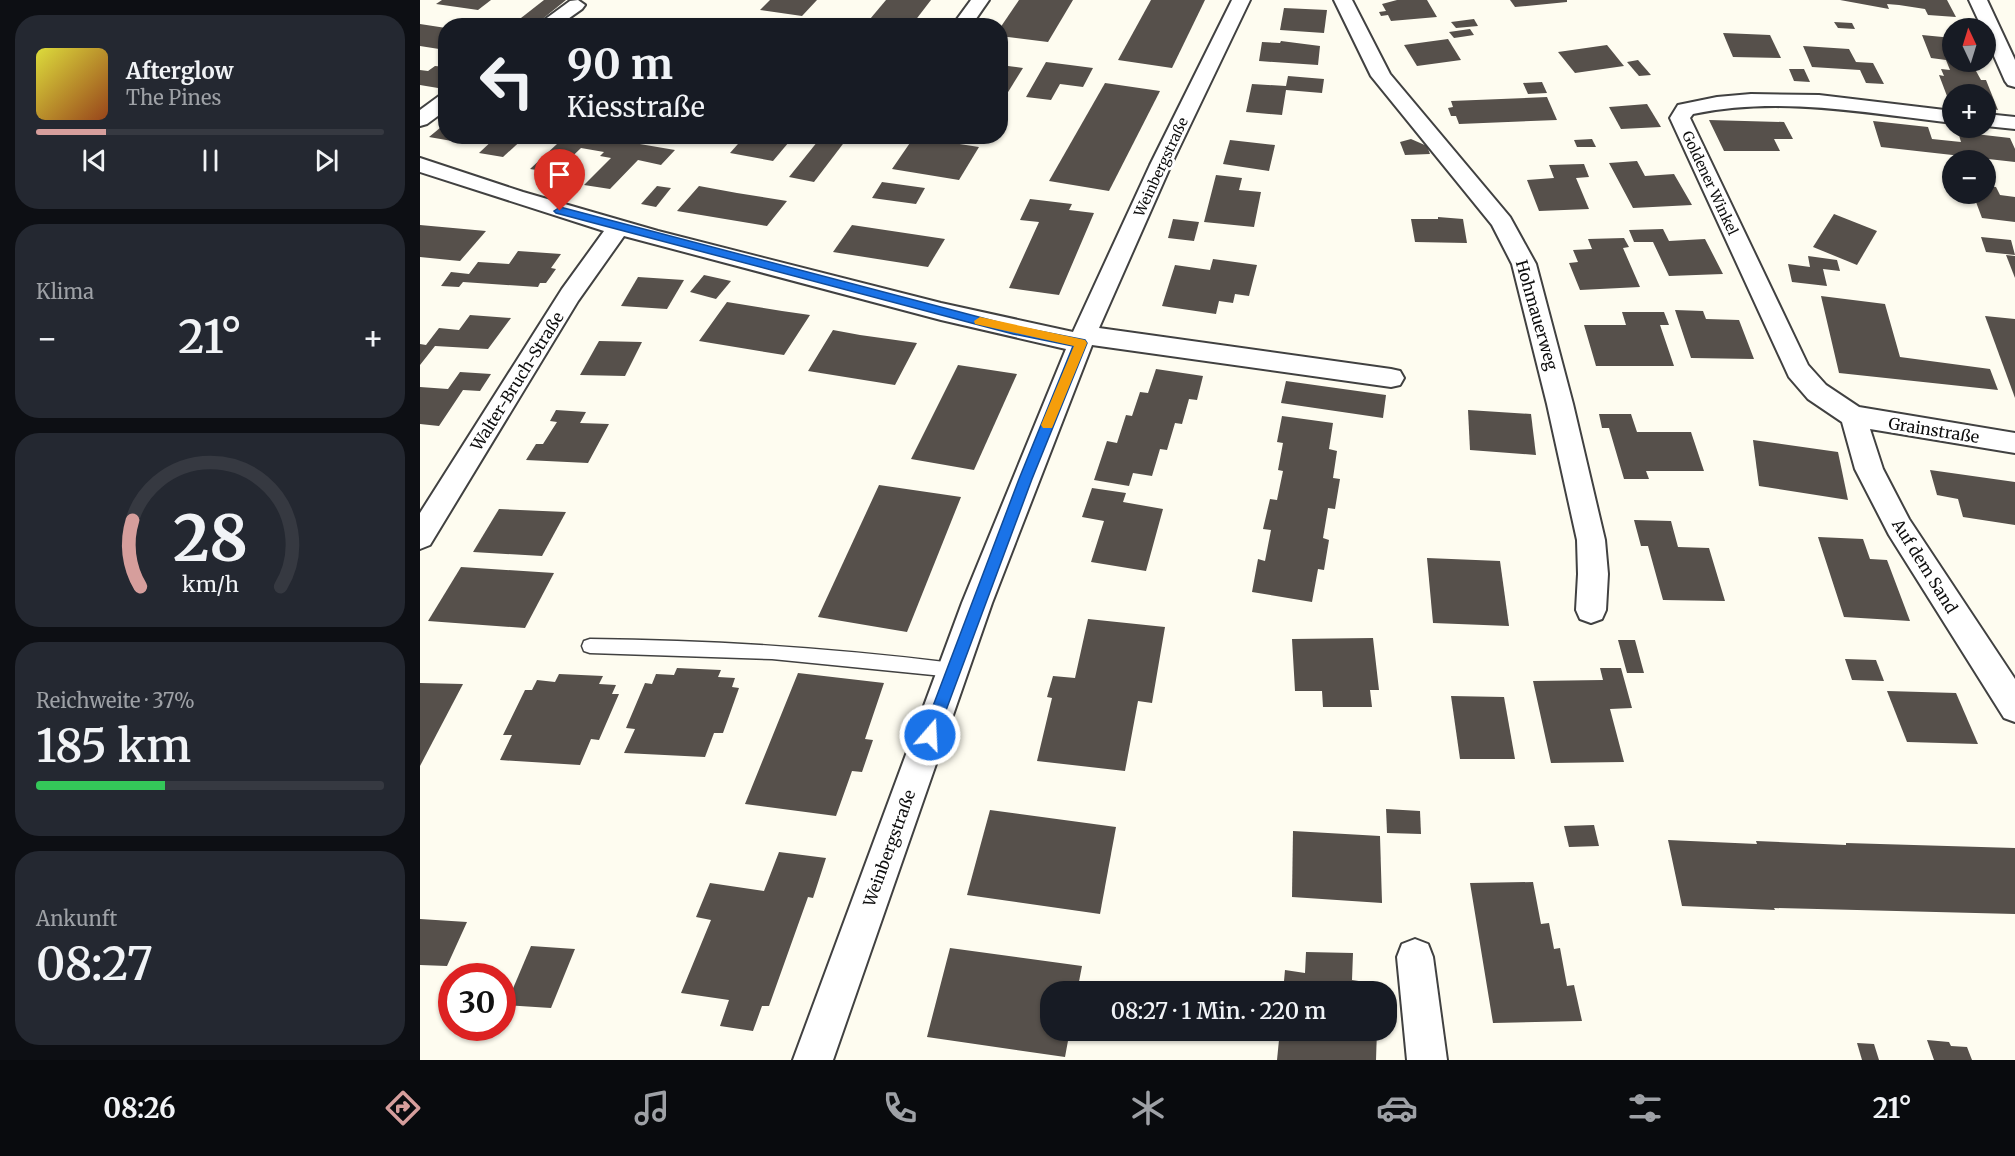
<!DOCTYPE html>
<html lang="de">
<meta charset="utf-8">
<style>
:root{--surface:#171b24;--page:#242831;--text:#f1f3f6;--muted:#9ea1a6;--line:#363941;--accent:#d69e9c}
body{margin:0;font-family:Merriweather,serif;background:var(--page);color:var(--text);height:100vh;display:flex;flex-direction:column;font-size:22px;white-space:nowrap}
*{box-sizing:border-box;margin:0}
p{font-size:20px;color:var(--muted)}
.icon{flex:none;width:33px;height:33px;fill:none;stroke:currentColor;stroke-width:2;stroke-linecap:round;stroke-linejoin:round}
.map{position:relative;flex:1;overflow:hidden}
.panel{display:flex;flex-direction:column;gap:15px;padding:15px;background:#0d0f14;width:420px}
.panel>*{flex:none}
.banner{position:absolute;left:18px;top:18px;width:570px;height:126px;border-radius:24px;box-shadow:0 2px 4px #0004;background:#171b24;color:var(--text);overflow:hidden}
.needle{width:39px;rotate:356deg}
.controls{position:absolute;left:1522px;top:18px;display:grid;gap:12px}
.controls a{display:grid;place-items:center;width:54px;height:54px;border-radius:50%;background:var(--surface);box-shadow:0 2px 4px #0004;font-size:30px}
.speed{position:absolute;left:18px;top:963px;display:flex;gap:12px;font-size:30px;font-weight:700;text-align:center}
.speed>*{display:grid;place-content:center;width:78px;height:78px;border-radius:50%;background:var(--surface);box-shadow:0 2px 4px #0004;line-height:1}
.speed .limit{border:9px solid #d22;background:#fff;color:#111}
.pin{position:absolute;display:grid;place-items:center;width:51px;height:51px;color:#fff;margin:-62px -26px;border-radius:50% 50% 50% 0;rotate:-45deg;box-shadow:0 0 6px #0007}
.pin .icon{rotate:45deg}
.me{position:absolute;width:66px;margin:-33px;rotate:19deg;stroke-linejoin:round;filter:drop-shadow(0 0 4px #0008)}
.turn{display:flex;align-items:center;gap:21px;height:126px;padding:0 30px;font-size:27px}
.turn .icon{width:78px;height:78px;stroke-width:2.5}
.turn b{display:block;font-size:42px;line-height:51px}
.big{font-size:45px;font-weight:600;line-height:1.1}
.panel .widget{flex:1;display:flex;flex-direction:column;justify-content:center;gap:9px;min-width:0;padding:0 21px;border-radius:24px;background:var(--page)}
.panel .dial{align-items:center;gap:0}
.dial svg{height:156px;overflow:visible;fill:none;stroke:var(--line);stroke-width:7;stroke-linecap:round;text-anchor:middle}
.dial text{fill:var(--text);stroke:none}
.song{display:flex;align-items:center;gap:18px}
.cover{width:72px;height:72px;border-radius:9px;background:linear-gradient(135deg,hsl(60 70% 55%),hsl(20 70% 35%))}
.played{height:6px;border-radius:3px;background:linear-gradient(90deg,var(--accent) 20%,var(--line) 20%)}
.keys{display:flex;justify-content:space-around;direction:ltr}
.heat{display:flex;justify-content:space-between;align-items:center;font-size:33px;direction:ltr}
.charge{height:9px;border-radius:4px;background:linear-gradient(90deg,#34c759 37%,var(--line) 0)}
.trip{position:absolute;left:620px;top:981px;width:357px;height:60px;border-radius:24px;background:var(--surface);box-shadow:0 2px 4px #0004;font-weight:600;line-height:60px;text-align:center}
.dock{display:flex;height:96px;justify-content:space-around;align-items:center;background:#090b0e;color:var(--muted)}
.dock .icon{width:42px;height:42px}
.dock .active{color:var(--accent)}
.dock b{font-size:27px;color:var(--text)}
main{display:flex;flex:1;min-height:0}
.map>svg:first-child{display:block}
.building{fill:#56504b}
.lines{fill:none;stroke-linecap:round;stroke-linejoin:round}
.service-casing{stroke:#414141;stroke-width:3}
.minor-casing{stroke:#414141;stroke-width:4}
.service{fill:#fff;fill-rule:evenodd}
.minor{fill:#fff;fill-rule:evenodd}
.route{fill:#1a73e8;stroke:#114b97;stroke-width:1.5}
.slow{fill:#f59e0b}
.labels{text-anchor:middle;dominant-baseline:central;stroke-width:6;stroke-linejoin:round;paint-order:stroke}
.far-street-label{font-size:14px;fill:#0e0e0e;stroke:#fff}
.street-label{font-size:16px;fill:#0e0e0e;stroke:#fff}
</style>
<main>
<section class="panel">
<div class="widget">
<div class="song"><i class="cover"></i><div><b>Afterglow</b><p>The Pines</p></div></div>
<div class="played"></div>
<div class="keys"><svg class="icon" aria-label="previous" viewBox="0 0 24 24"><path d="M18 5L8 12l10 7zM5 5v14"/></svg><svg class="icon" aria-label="pause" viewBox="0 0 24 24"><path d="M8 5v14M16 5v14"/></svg><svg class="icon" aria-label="next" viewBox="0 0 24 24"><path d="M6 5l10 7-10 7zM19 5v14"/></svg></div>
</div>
<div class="widget"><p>Klima</p>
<div class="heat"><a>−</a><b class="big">21°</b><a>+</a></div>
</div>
<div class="widget dial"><svg viewBox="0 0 100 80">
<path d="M14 69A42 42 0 1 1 86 69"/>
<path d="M14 69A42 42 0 0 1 10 35" stroke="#d69e9c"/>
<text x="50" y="56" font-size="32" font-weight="700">28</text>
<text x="50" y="72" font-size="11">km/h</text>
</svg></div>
<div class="widget"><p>Reichweite · 37%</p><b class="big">185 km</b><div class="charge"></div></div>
<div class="widget"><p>Ankunft</p><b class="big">08:27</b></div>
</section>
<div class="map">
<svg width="1595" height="1060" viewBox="0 0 1595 1060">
<rect width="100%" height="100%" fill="#fefcf0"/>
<g class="building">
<path d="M22,0H71L58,10L16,4Z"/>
<path d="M124,0H146L120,21L101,18Z"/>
<path d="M350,0H397L382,16L340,10Z"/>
<path d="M466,0H511L491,26L445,25Z"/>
<path d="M599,0H653L628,42L580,36V28Z"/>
<path d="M731,0H785L752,68L698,60Z"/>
<path d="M977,0H1007L1017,17L971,21L968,15L961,16L959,12L966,11L962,4Z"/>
<path d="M1090,0H1147V2L1095,7Z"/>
<path d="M1420,0H1527L1536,17L1508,15L1505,9L1479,5L1467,4L1469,9Z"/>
<path d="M864,8L907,10L904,33L860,30Z"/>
<path d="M1054,19L1058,26L1036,28L1031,22Z"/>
<path d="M1414,22L1432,23L1435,29L1418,28Z"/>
<path d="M0,24L26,28V45L19,49L0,46Z"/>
<path d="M1050,29L1054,35L1034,38L1029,32Z"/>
<path d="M1303,33L1350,35L1361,58L1313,57Z"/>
<path d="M1502,35L1533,38V62H1551L1561,80H1566L1578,110L1566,108V94H1533V105L1530,104L1519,75L1524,76L1521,69L1530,70L1526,60L1511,58Z"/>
<path d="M1028,39L1041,60L997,66L984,45Z"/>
<path d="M861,41L900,46L898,65L839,61L842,42L860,43Z"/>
<path d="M1187,45L1204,66L1155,73L1138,52Z"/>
<path d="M1383,46L1429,49L1436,62L1453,63L1464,84L1446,83L1440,70L1392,67Z"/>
<path d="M1218,60L1231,75L1219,76L1207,62Z"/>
<path d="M626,62L650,65L673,68L663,87L640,84L631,100L606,97Z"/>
<path d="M580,65L603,68L580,105Z"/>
<path d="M15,66L26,67V82L18,88L0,85V70L8,71Z"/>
<path d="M1369,69H1384L1390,82L1374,81Z"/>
<path d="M868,76L904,79L902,93L866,90L862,115L826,112L832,84L866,86Z"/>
<path d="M1122,82L1127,93L1108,94L1103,83Z"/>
<path d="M685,83L740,91L689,191L629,181Z"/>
<path d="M1127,97L1137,120L1039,124L1036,116H1031L1028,108L1033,107L1031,101Z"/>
<path d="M1227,104L1241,127L1201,129L1189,107Z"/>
<path d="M1289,120L1364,122L1373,139H1354L1360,151H1304Z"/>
<path d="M1453,121L1508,127L1512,139L1541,142L1538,132L1590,138L1595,149V162L1461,147Z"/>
<path d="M26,123V136H38L32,141L9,137Z"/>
<path d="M77,136H106L83,157L59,153Z"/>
<path d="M132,136H213L208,142L255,150L241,165L218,160L190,189L164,185L191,158L180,156L184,152L161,148L135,173L110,169L137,144L126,142Z"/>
<path d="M325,136H374L353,161L310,153Z"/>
<path d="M402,136H429L394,182L369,177Z"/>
<path d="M494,137L559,147L539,180L472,169Z"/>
<path d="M991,139L1007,146L1010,154L985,155L980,142Z"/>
<path d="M1172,139L1176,147H1157L1154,140Z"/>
<path d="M810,140L855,145L849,171L803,164Z"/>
<path d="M1217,161L1225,176L1254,174L1272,205L1213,208L1189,163Z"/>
<path d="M1164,164L1169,177L1156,178L1169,209L1119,211L1107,180L1134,178L1129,165Z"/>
<path d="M796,175L822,178L819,190L841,192L834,227L784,222Z"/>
<path d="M462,182L505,188L496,204L452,198Z"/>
<path d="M237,186L251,188L236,207L221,204Z"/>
<path d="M279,186L317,193L367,201L347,226L257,211Z"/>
<path d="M1566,186L1576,187L1580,195L1595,197V222L1562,218L1553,194H1566Z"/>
<path d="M610,199L652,204L649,210L674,213L639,295L589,288L619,222L600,220Z"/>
<path d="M1414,214L1457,231L1437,265L1393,247Z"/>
<path d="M1018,217L1043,219L1047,243L995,242L991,219H1018Z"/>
<path d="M753,219L779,222L774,241L748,238Z"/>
<path d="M0,225L66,231L40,261L0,257Z"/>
<path d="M432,225L525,239L508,267L413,252Z"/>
<path d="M1243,229L1249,241L1285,239L1303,274L1249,276L1233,242H1214L1209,230Z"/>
<path d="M1561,237L1591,240L1595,255L1566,252Z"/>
<path d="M1204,238L1209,247L1203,248L1220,287L1160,290L1149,263L1158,262L1153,250L1172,249L1168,239Z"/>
<path d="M98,251L141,254L131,268L136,269L126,283H120L118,287L43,282L39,287L21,286L31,272L49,274L58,262L89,264Z"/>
<path d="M1586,255L1595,256V278Z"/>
<path d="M1388,256L1417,260L1420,271L1403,269L1407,286L1372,282L1368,264L1390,267Z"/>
<path d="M793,259L837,265L829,296L815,294L813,303L799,301L796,314L742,306L755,265L790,270Z"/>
<path d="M284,275L311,281L296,299L270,292Z"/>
<path d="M218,277L264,280L247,309L201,306Z"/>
<path d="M1401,296L1465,304L1480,357L1570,369L1578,390L1419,373Z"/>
<path d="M307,302L362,311L390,315L364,355L279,341Z"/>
<path d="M1255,310L1283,311L1286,319L1319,320L1334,359L1271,358Z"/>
<path d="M1202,312H1244L1249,325H1240L1254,366H1176L1164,325H1206Z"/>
<path d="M50,315L91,318L68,349L15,346L0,365V344L6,345L19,328L39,330Z"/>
<path d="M1565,316L1595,319V398Z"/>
<path d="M413,330L440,335L497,343L475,385L388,371Z"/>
<path d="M179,341L222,342L205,376L160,375Z"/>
<path d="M538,365L597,374L554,470L491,459Z"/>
<path d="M736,369L783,376L777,400L769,399L762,424L755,423L747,450L740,449L732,476L713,473L709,486L674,480L687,441L697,443L706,415L712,416L720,392L728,393Z"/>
<path d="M40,372L71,374L60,391L43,390L19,426L0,424V387L28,389Z"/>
<path d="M866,381L966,395L963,418L861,403Z"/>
<path d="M136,410L166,412L160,423L189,424L168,463L106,460L116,444H123L137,422L130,421Z"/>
<path d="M1048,410L1111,414L1116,455L1050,450Z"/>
<path d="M1179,414H1211L1217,432H1271L1284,471H1226L1229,479H1204L1189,428H1182Z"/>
<path d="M862,416L913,423L909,449L917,451L913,478L920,479L915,509L908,508L903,538L909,540L904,570L898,569L892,602L832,592L838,559L845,561L851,530L843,529L850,499L857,500L863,471L858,470L863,443L857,442Z"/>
<path d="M1333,440L1418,452L1428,500L1339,486Z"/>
<path d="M1510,470L1595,482V525L1543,517L1538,499L1517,495Z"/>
<path d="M459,485L541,497L487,632L398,617Z"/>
<path d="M672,488L706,493L703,502L743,509L726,571L671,562L684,521L662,517Z"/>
<path d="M79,509L146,512L122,556L53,552Z"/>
<path d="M1214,520L1251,521L1258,547L1289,548L1305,601L1243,600L1228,546H1221Z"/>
<path d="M1398,537L1443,539L1450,559L1467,560L1490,621L1424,617Z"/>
<path d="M1007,558L1080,561L1089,626L1013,623Z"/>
<path d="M41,567L134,573L105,628L8,621Z"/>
<path d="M668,619L745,627L732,703L718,701L705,771L617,761L632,698L627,697L633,676L655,678Z"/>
<path d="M953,638L959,690H950L952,707H903L902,691H875L872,639Z"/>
<path d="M1198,640H1215L1224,673H1207Z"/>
<path d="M1425,659L1456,660L1464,681L1432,680Z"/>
<path d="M257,668L301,670L298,677L315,678L312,687L319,688L303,733H294L285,757L204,753L215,729L206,728L225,683L232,684L236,674L254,675Z"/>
<path d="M1180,668H1201L1212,708L1190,709L1204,762L1131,763L1113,681L1183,680Z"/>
<path d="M378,673L464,683L445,739L453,740L442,772L432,771L416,816L325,804Z"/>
<path d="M139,674L183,676L179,684L196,685L192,694H199L179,740L171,739L160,765L80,760L92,735H83L105,690H112L117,680L135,682Z"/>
<path d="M0,683L43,684L0,766Z"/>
<path d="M1467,691L1536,693L1558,744L1487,742Z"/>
<path d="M1031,696L1084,697L1095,759H1040Z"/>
<path d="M966,809L1000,811L1001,834L967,833Z"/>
<path d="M570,810L696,827L680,914L547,895Z"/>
<path d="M1174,825L1179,846L1149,847L1144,826Z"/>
<path d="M873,831L960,836L962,903L872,897Z"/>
<path d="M1248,840L1337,844L1336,841L1426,845V843L1595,848V914L1354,908L1355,910L1262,906Z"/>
<path d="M359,852L406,858L393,898L388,897L349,1006H342L333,1031L300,1026L309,1000L261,993L291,920L276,917L290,883L344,891Z"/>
<path d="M1113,882L1121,924L1129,923L1134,949L1140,948L1147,986L1154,985L1162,1021L1073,1023L1050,883Z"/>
<path d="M0,919L47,922L27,966L0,965Z"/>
<path d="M111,946L155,949L131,1008L86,1005Z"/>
<path d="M530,948L662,966L657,992H630V1030H650L645,1057L507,1037Z"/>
<path d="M886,952L933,953L932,980L959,984V992H863L865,970L885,973Z"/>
<path d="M860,1030H957L956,1060H857Z"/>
<path d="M1507,1040L1529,1042L1531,1046L1547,1047L1552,1060H1514Z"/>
<path d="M1437,1043L1454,1044L1459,1060H1442Z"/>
</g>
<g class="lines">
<g class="service-casing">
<path id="service" d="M170,639C292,640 412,648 533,663L539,665L541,670L539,675L533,677L352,659L170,653L164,651L162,646L164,641Z"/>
</g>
<g class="minor-casing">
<g id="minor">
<path d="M158,0L165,5L162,9L138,26H116L150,1Z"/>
<path d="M551,0H569L551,26H532Z"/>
<path d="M812,0H830L751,165L679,328L971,369L980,371L984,378L980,385L971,387L672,345L572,603L413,1060H373L542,603L646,349L521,320L204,236L158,301L10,545L0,549V513L142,289L184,231L0,172V158L103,192L238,231L521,303L653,332L730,165Z"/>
<path d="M914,0H932L970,74L1090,217L1116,264L1153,404L1185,540L1188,574L1186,610L1182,619L1171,623L1160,619L1156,610L1158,574L1157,540L1127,404L1092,264L1072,225L951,76Z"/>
<path d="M1549,0H1567L1595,60V87L1588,85L1585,81L1566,38V28H1562Z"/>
<path d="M26,94V110L7,124L0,126V110L19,96Z"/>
<path d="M1331,94L1399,95L1533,111V123C1446,113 1359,96 1273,114L1270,118L1388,365L1406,385L1439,407L1595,433V453L1450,429L1463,469L1489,519L1595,679V722L1584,718L1469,535L1435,469L1422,422L1388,399L1369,377L1250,118L1258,105L1297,97Z"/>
<path d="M1566,114L1595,117V129L1566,126Z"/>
<path d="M995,939L1008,944L1013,957L1027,1060H987L977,957L982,944Z"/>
</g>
</g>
<use href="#service" class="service"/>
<use href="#minor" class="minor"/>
</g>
<path class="route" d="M140,207L593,326L665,340L667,343L612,479L515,740L510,742L504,740L502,735L599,479L653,346L593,334L136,213L134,211Z"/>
<path class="slow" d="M560,317L665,340L667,343L632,428H623L621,425L654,346L555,324L554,321Z"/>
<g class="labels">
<g class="far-street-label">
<text transform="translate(741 167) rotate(-65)">Weinbergstraße</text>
<text transform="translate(1290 183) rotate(65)">Goldener Winkel</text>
</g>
<g class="street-label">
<text transform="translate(1117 315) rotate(74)">Hohmauerweg</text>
<text transform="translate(97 381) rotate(-58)">Walter-Bruch-Straße</text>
<text transform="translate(1514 430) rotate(9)">Grainstraße</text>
<text transform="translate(1505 566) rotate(58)">Auf dem Sand</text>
<text transform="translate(469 848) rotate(-70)">Weinbergstraße</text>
</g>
</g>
</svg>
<div class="controls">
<a><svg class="needle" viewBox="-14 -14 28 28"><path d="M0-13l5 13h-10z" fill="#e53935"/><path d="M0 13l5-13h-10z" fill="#9ea1a6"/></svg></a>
<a>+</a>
<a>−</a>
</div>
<div class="speed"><div class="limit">30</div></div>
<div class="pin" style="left:140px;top:211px;background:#d93025"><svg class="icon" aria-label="arrive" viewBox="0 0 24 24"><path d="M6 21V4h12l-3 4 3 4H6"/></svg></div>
<svg class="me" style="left:510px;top:735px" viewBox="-20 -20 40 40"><circle r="17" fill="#1a73e8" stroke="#fff" stroke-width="3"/><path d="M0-11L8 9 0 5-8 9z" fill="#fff"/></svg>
<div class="trip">08:27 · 1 Min. · 220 m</div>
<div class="banner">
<div class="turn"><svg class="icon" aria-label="left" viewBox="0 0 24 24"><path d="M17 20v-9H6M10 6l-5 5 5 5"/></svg><div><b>90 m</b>Kiesstraße</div></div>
</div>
</div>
</main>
<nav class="dock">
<b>08:26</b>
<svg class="icon active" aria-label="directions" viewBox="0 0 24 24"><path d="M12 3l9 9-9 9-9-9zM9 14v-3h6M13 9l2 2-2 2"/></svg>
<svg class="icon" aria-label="music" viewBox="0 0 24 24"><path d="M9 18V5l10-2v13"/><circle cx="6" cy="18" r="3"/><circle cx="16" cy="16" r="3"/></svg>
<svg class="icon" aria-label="phone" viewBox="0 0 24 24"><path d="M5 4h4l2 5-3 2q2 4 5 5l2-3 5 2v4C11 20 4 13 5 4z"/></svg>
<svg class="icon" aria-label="climate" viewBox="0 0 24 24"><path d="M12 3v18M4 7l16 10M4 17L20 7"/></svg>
<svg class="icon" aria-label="car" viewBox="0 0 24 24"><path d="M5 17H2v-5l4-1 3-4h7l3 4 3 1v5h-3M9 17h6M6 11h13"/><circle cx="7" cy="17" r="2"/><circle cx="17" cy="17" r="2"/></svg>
<svg class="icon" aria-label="filters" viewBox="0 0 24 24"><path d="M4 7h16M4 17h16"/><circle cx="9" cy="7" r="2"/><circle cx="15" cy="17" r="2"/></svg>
<b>21°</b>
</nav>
